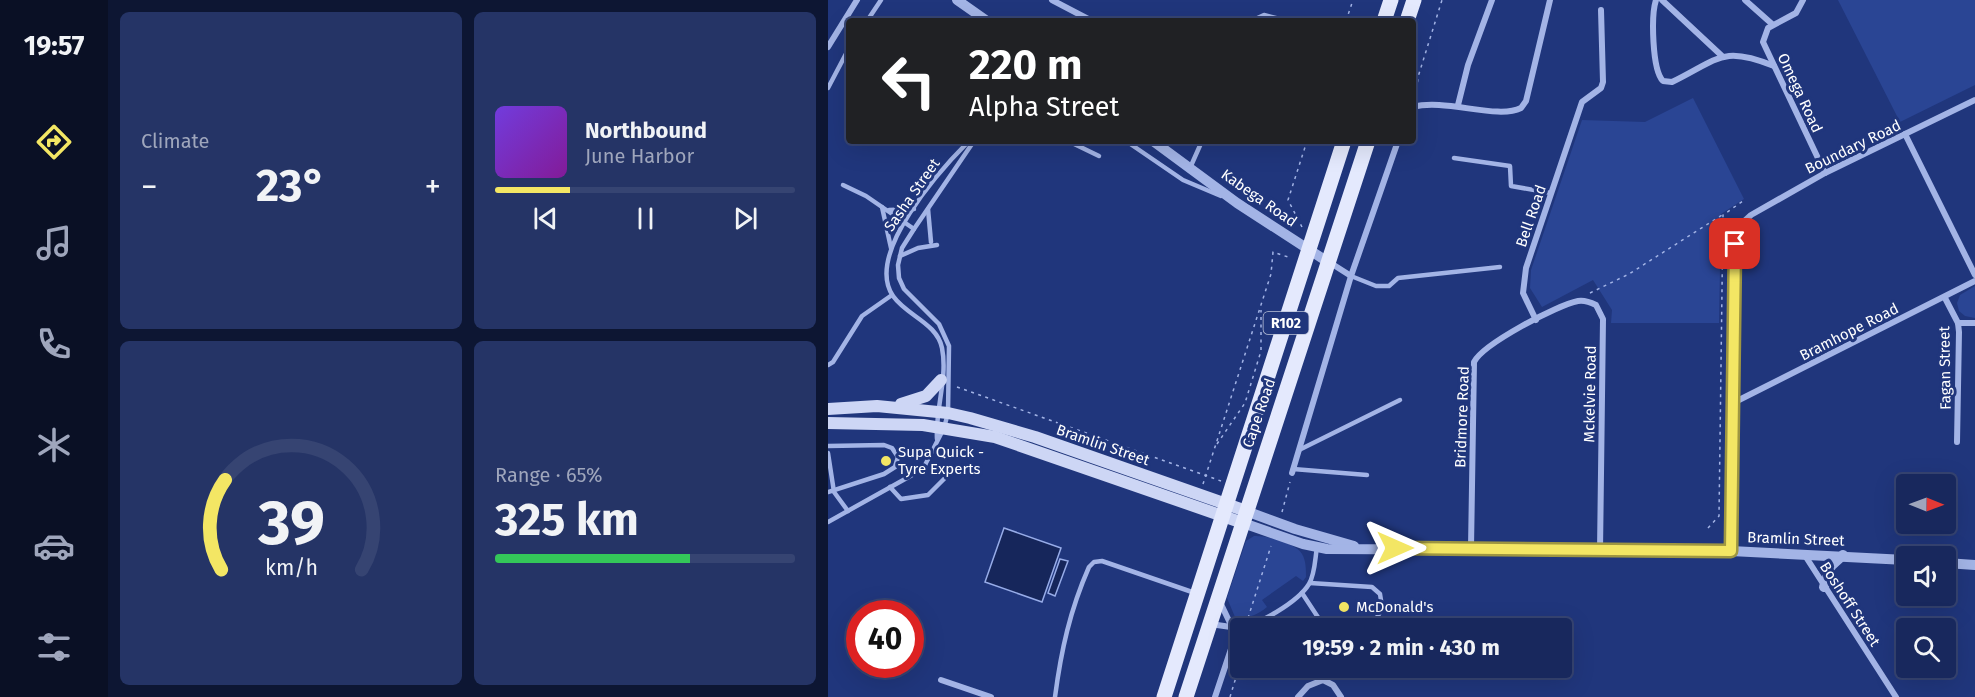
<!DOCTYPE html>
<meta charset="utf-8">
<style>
:root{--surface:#18285d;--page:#253466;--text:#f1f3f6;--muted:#9fa6bc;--line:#364472;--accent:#f3e664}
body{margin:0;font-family:"Fira Sans",sans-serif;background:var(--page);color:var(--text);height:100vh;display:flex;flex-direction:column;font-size:22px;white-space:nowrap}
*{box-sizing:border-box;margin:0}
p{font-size:20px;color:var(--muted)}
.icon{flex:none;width:33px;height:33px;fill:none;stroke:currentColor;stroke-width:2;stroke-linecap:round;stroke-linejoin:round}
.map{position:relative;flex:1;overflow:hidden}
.sheet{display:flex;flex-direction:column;gap:12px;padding:12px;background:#0d1633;width:720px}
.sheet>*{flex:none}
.hud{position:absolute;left:18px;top:18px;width:570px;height:126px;border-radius:6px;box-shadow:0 6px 24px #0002,0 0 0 2px var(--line);background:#202124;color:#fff;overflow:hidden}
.needle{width:39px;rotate:91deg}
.tools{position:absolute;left:1068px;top:474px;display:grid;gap:12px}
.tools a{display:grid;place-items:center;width:60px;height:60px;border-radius:6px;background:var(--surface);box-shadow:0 6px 24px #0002,0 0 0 2px var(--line);font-size:30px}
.speed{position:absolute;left:18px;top:600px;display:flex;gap:12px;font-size:30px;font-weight:700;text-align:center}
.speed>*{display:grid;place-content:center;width:78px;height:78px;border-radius:50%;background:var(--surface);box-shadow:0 6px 24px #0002,0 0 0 2px var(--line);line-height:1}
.speed .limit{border:9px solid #d22;background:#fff;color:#111}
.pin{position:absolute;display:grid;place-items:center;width:51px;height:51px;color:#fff;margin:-26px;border-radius:12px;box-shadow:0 3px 9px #0006}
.me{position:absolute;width:66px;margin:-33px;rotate:90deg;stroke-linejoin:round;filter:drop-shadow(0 0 4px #0008)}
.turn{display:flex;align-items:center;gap:21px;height:126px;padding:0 24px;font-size:27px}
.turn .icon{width:78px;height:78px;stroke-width:2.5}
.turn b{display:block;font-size:42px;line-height:51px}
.big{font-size:45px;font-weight:700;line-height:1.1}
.sheet .tile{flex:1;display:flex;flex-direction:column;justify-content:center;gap:9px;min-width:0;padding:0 21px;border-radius:9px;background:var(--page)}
.sheet .dial{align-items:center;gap:0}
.dial svg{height:156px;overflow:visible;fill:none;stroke:var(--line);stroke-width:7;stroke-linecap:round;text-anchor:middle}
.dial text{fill:var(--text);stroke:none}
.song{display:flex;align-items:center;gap:18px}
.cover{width:72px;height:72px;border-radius:9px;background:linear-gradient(135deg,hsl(260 70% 55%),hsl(290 70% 35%))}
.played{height:6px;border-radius:3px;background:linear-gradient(90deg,var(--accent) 25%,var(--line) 25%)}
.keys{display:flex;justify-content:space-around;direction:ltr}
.heat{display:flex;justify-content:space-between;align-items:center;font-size:33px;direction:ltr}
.charge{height:9px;border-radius:4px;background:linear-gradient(90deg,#34c759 65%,var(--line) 0)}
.sheet .tiles{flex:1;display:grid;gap:12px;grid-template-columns:repeat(2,1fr)}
.trip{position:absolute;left:402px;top:618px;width:342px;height:60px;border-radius:6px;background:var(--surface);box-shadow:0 6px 24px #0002,0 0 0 2px var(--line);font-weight:700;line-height:60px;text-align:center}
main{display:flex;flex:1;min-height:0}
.dock{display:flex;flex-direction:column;width:108px;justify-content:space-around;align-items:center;background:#0a1025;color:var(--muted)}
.dock .icon{width:42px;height:42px}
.dock .active{color:var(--accent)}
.dock b{font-size:27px;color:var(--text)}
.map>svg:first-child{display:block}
.green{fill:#2a4594}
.water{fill:#16265b;stroke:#97ace8;stroke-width:1.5}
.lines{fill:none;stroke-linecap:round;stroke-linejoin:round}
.path{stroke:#a3b4e6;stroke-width:1.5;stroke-dasharray:3 4.5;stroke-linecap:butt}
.service{stroke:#a3b4e6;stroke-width:4.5}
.minor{stroke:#a3b4e6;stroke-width:6}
.tertiary{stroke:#a3b4e6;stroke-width:10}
.secondary{stroke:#cdd6f5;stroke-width:12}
.primary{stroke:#e4e9fd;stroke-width:15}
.route-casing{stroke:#9e9641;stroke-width:15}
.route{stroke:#f3e664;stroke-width:10}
.poi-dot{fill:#f3e664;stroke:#20367c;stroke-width:2}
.labels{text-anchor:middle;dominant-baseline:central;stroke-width:6;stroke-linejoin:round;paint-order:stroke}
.shield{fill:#20367c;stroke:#bcc3d8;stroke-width:1.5}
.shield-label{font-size:14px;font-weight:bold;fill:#fff}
.street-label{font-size:15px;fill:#fff;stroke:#20367c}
.poi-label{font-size:15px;fill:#fff;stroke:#20367c;text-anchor:start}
</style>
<main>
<nav class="dock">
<b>19:57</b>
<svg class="icon active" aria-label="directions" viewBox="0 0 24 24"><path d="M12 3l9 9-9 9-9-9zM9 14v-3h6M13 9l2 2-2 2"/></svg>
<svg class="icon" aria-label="music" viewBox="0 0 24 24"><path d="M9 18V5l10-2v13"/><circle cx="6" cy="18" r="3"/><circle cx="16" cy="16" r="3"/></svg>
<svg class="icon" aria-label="phone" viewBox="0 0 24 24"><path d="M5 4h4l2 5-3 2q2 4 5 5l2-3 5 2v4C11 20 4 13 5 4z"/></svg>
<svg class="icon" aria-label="climate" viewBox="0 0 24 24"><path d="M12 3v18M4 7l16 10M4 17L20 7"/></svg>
<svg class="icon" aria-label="car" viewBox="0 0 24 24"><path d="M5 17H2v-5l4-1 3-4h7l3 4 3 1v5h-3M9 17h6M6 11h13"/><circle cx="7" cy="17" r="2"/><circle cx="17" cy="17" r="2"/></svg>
<svg class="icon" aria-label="filters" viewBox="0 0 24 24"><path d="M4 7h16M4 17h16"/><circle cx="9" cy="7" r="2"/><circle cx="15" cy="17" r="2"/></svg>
</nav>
<section class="sheet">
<div class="tiles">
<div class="tile"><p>Climate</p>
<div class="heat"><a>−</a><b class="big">23°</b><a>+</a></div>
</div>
<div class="tile">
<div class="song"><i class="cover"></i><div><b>Northbound</b><p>June Harbor</p></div></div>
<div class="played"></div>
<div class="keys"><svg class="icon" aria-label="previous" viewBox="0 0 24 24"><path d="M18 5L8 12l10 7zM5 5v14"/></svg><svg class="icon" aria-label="pause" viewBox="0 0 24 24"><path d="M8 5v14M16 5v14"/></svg><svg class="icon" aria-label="next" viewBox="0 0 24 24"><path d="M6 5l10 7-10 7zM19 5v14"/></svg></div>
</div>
<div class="tile dial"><svg viewBox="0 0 100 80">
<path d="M14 69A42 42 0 1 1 86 69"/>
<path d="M14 69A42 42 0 0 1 16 23" stroke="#f3e664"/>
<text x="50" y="56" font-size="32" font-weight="700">39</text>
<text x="50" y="72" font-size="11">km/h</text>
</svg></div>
<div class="tile"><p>Range · 65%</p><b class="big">325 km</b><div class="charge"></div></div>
</div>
</section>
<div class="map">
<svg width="1147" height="697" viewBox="0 0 1147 697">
<rect width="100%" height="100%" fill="#20367c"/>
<g class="green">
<path d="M1010,0H1147V85L1072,122Z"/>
<path d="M865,98L916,199L893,214L891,323H783L784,310L765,280L714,307L702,288L703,270L754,120L817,122Z"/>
<path d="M1147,286V318L1137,316L1131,311L1129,303L1132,295Z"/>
<path d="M426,536C437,535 468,543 474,554C478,560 478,570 478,577L475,581L468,576L434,600L439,607C428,616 421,618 407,617L399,598L418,541Z"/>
</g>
<g class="water">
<path d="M176,528L233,548L214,602L157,582Z"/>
<path d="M232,559L240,561L227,596L220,593Z"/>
</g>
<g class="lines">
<g class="path">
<path d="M518,21L525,0"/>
<path d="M588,97L590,77L614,0"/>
<path d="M474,227L460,200L479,141"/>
<path d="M762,293L801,274L894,215"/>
<path d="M129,387L393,481"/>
<path d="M389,444L417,403L433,351V310"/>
<path d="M375,484L443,274L445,252L463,258"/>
<path d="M454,512L462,482"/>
<path d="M880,528L891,516L895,215L915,201"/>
<path d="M420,618L443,546"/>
<path d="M402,697L412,664"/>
</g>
<g class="service">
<path d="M39,21L53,0"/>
<path d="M423,21L436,15L460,21"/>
<path d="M0,88L21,48"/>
<path d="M240,141L271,156"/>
<path d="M298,141L355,180L393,196"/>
<path d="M626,158L682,166L683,186L723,193"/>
<path d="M362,168L374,141"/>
<path d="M15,185L38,196L86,229"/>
<path d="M54,207L63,248"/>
<path d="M100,209L103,242"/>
<path d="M61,210L86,209"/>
<path d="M72,256L90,248L109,245"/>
<path d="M523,276L548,286H561L570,278L672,267"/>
<path d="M0,365L5,362L34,316L64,295"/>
<path d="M109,439C107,410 120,378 114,348C109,323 79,316 65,296C36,254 113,169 141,141"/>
<path d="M0,446L56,445L64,448L70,457L67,467L56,474L0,492"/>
<path d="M471,450L572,400"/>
<path d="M0,453L6,492L20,511"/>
<path d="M465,469L539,475"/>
<path d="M62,487L73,499L100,495L126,469"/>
<path d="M0,522L95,469L116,428L120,413L121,346L111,324L76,289L71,278L70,265L74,248L86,229L146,141"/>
<path d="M482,583L544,587L552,594C561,634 517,628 493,622"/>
<path d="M474,593L497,628"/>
<path d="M410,628C429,626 470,602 481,584C487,574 487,559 489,547"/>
<path d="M227,697C233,651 242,610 261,567L266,562L274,561L367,593"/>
</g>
<g class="minor">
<path d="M224,0L264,21"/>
<path d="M828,0C823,15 824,70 835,81L844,82C891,59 894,45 946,66"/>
<path d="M834,0L894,56"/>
<path d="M917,0L944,24"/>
<path d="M975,0L968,13L940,28L935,42L997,173"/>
<path d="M0,47L29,0"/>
<path d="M630,105L640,65L664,0"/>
<path d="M585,107C617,98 669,120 693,108L698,101L722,0"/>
<path d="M1077,134L1147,275"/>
<path d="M501,262L523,276"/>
<path d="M1117,298L1130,323L1131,332L1129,442"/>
<path d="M708,320L695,293L698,268L754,102L773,88L775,82L773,10"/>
<path d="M1130,323H1147"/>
<path d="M905,403L1147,281"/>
<path d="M464,473L523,276L570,141"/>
<path d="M643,548L646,362C655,344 729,305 750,301C756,300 762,302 768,305L775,319L772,551"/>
<path d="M903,551L907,244L911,226L923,215L997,173L1147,100"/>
<path d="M976,554L1068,697"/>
<path d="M392,602L403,625"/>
<path d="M382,624L410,628L387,697"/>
<path d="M113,680L163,697"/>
<path d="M470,697L480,686L495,680L505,685L513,697"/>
</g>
<g class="tertiary">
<path d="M129,0L159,21"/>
<path d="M325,141L409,203L500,262"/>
<path d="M418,511L467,529L526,546"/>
<path d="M415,523L475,544L499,549L903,551L1078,560"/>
<path d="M1118,563L1147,565"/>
<path d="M996,587L1003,566L1015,555"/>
</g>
<g class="secondary">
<path d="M73,404L98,396L113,380"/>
<path d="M0,409L49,406L120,413L142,418L207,437L418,511"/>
<path d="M0,423L95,425L167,437L415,523"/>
</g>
<g class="primary">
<path d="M556,21L563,0"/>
<path d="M579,21L586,0"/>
<path d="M336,697L516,141"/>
<path d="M358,697L540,141"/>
</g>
</g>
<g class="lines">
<g class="route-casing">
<path id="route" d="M567,548L903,551L907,244"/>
</g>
<use href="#route" class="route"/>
</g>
<g class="poi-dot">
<circle cx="58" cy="461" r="6"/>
<circle cx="516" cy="607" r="6"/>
</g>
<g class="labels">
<rect class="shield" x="435.5" y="312" width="45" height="22" rx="4.5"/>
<g class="shield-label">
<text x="458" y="323">R102</text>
</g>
<g class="street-label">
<text transform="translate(972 93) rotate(65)">Omega Road</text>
<text transform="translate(1025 147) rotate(-26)">Boundary Road</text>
<text transform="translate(84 195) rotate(-55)">Sasha Street</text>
<text transform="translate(431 198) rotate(35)">Kabega Road</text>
<text transform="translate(703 216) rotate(-71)">Bell Road</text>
<text transform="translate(1021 332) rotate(-27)">Bramhope Road</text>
<text transform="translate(1117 368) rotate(-91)">Fagan Street</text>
<text transform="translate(762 394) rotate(-89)">Mckelvie Road</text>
<text transform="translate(431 413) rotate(-71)">Cape Road</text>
<text transform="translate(634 417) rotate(-88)">Bridmore Road</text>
<text transform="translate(275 445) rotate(19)">Bramlin Street</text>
<text transform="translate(968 539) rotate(2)">Bramlin Street</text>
<text transform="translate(1022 604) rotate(57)">Boshoff Street</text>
</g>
<g class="poi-label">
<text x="70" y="452">Supa Quick -<tspan x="70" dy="17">Tyre Experts</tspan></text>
<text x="528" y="607">McDonald's</text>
</g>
</g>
</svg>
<div class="tools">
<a><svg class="needle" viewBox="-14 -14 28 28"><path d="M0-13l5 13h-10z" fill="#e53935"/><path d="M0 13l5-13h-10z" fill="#9fa6bc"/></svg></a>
<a><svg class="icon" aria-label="sound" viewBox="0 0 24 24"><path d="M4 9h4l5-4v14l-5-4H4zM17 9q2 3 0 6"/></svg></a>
<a><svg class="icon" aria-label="search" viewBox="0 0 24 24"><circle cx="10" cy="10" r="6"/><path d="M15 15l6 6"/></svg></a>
</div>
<div class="speed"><div class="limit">40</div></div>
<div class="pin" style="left:907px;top:244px;background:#d93025"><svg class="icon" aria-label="arrive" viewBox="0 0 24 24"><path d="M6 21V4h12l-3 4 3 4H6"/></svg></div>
<svg class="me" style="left:567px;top:548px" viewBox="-20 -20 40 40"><path d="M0-17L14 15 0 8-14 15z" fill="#f3e664" stroke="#fff" stroke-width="4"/></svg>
<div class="trip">19:59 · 2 min · 430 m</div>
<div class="hud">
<div class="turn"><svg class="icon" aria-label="left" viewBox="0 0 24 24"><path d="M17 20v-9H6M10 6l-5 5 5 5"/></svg><div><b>220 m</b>Alpha Street</div></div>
</div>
</div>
</main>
